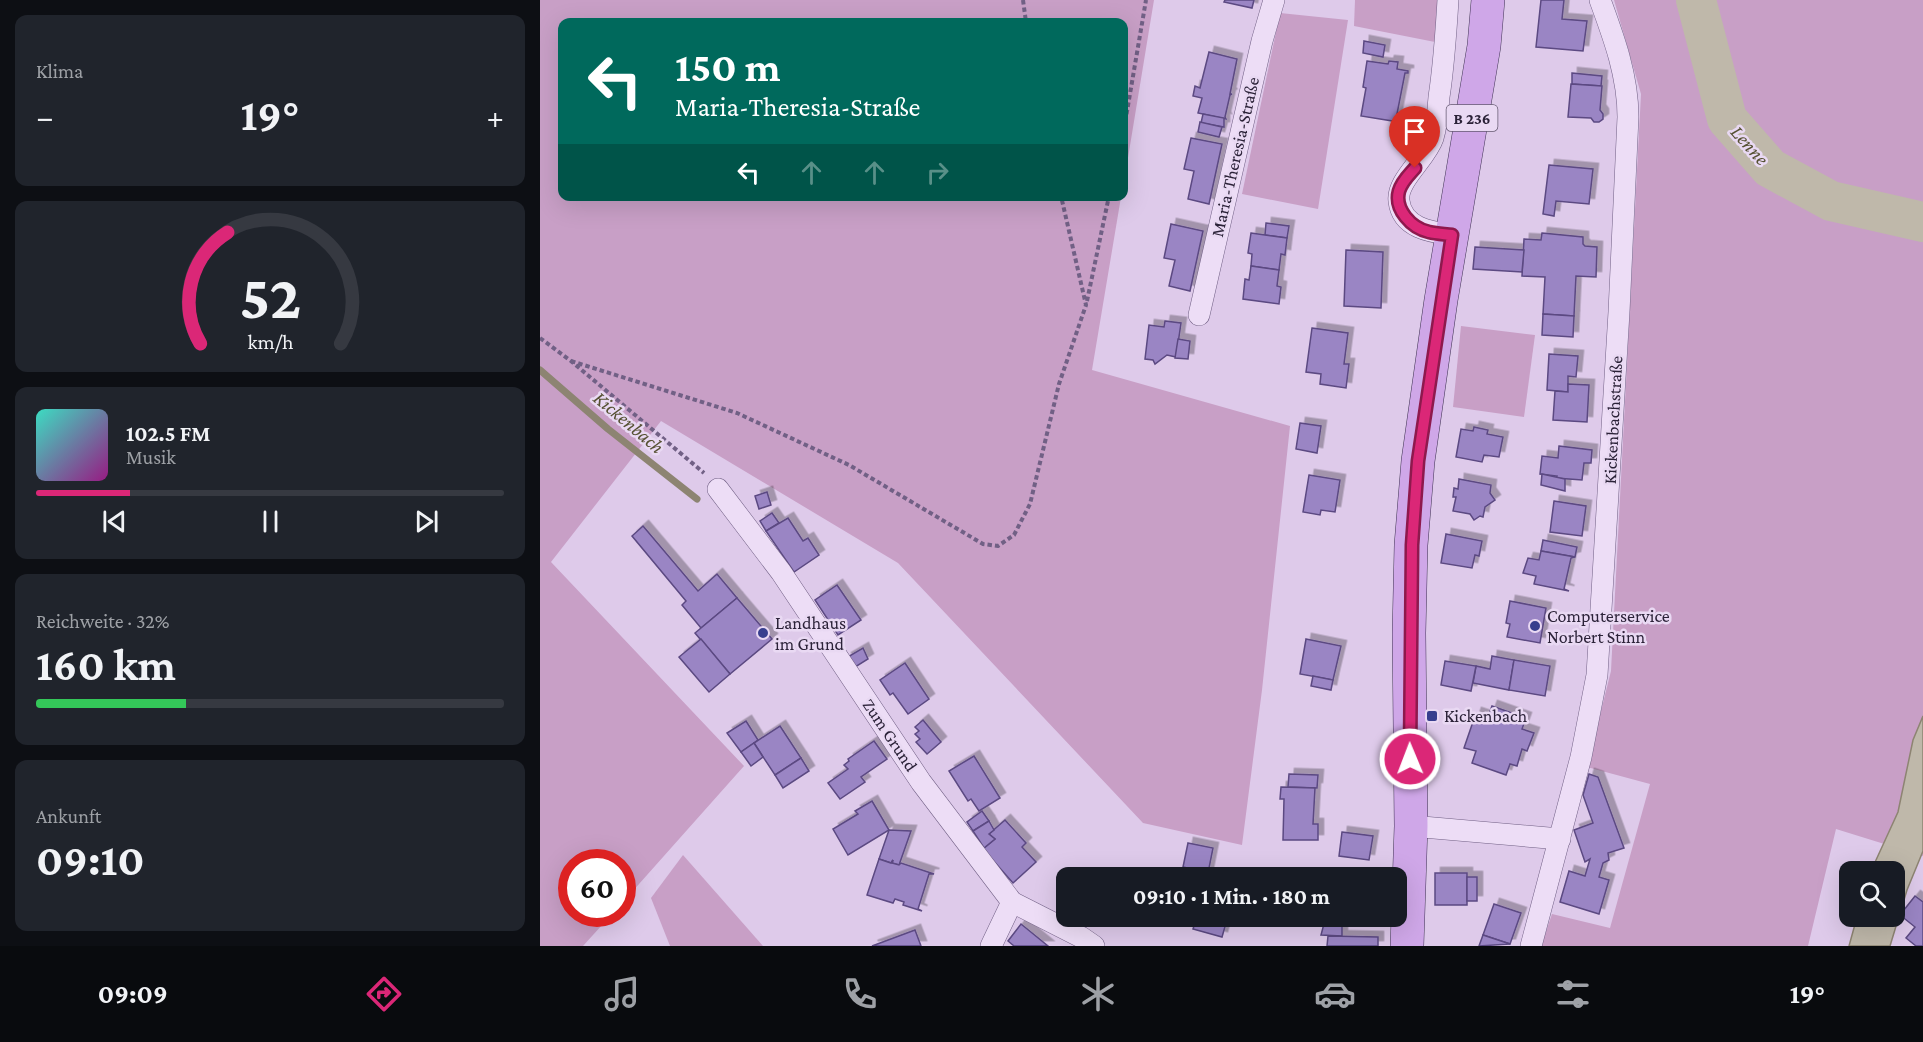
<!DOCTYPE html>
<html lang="de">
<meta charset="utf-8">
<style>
:root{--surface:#171b24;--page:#20242c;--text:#f1f3f6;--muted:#9ea1a6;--line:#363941;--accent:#db2777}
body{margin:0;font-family:"Crimson Pro",serif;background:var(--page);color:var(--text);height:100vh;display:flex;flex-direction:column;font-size:22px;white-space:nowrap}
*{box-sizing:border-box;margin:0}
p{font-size:20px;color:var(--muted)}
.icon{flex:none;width:33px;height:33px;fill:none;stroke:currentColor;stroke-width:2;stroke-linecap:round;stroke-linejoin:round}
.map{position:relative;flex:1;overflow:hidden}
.drawer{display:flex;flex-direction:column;gap:15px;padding:15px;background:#0d0f14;width:540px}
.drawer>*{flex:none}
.hud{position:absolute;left:18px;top:18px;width:570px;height:183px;border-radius:12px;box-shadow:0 6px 24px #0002;background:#00695c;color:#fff;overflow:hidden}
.controls{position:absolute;left:1299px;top:861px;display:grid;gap:12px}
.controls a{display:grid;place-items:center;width:66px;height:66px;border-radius:12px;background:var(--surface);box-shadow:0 6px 24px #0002;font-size:30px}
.speed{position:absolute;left:18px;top:849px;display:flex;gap:12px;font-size:30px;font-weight:700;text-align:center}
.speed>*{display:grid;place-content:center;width:78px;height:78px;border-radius:50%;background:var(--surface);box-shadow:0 6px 24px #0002;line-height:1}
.speed .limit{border:9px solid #d22;background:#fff;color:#111}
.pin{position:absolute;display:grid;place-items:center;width:51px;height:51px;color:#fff;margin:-62px -26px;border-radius:50% 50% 50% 0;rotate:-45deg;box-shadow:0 0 6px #0007}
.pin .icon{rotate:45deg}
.me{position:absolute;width:66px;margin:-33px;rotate:359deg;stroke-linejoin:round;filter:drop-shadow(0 0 4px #0008)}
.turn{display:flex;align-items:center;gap:21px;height:126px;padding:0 18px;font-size:27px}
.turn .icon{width:78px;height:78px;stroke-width:2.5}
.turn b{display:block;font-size:42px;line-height:51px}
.lanes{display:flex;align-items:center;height:57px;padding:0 18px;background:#0003;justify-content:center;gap:30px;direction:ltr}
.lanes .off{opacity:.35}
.big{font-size:45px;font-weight:700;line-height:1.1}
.drawer .card{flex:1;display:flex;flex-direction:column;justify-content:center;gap:9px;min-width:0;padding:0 21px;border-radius:12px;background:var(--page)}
.drawer .dial{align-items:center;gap:0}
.dial svg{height:156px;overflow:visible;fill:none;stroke:var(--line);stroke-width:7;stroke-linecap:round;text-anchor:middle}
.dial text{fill:var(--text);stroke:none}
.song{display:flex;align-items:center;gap:18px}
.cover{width:72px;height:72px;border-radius:9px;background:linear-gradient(135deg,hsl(170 70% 55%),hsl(310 70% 35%))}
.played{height:6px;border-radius:3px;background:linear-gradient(90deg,var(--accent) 20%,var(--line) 20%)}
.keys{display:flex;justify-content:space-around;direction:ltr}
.heat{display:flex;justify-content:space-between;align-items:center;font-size:33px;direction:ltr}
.charge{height:9px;border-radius:4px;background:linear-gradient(90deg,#34c759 32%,var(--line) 0)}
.trip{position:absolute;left:516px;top:867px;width:351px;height:60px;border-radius:12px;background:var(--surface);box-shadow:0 6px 24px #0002;font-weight:700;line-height:60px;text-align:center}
.dock{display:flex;height:96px;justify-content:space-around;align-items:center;background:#090b0e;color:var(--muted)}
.dock .icon{width:42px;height:42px}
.dock .current{color:var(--accent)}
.dock b{font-size:27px;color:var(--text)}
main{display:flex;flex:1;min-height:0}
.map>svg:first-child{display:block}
.green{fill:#c89fc6}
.water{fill:#bfb8aa;stroke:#8d8472;stroke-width:1.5}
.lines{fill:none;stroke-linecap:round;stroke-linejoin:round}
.stream{stroke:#8d8472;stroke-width:7}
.river{stroke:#bfb8aa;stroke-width:40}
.building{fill:#9a85c4;stroke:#5b4982;stroke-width:1.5;filter:url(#shadow)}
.street-casing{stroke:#716085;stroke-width:22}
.primary-casing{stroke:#403454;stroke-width:34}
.path{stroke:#716085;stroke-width:4;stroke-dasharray:4.5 3;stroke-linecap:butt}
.street{stroke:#edddf6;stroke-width:21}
.primary{stroke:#cfa7e8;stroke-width:33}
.route-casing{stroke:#8e194d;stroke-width:15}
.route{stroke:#db2777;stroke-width:10}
.poi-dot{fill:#373e8e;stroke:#e9d9f3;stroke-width:2}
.labels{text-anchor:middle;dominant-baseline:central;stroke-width:5;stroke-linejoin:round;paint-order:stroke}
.shield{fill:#e9d9f3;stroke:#645970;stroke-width:1.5}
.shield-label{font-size:16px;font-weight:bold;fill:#2b2238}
.street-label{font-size:18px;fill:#2b2238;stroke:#e9d9f3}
.poi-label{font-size:18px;fill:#2b2238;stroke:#e9d9f3;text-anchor:start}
.water-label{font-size:20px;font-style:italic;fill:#565133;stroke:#e9d9f3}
</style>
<main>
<section class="drawer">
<div class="card"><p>Klima</p>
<div class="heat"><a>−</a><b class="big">19°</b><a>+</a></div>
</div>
<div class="card dial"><svg viewBox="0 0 100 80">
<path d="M14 69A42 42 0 1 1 86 69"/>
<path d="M14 69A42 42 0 0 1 28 12" stroke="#db2777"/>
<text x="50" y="56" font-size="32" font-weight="700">52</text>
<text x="50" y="72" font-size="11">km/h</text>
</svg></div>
<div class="card">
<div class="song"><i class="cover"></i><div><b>102.5 FM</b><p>Musik</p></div></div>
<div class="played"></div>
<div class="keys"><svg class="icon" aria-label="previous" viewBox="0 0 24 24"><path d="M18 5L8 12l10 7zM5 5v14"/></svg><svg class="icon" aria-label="pause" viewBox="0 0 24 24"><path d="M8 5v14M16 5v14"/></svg><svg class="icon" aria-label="next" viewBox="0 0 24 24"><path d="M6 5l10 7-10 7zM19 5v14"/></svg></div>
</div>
<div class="card"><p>Reichweite · 32%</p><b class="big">160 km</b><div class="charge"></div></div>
<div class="card"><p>Ankunft</p><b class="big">09:10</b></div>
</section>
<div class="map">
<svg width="1383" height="946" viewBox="0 0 1383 946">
<defs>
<filter id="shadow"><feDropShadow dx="5.5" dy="-5.5" stdDeviation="0" flood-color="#0004"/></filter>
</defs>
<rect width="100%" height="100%" fill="#decaea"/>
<g class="green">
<path d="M0,0H614L584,182V22H22V196L581,197L552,370L750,426L722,690L702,845L603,823L358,563L121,421L11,562L204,766L83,902L82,862H32V914H72L43,946H0Z"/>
<path d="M815,0H901L895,42L814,26Z"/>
<path d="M1074,0H1383V856L1296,829L1268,946H1001L1012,914L1070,928L1110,784L1047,767L1071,671L1101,94Z"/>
<path d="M740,13L808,20L778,209L702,194Z"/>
<path d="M921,326L995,335L984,417L913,407Z"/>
<path d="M143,855L223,946H130L111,898Z"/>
</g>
<path class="water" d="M1383,716V851L1367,890L1350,946H1309L1317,917L1354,916V872L1331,871L1358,812L1373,740Z"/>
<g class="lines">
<path class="stream" d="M0,370L68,429L157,499"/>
<path class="river" d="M1156,0L1187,119L1230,168L1291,201L1383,222"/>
</g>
<g class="building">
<path d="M685,0H714L712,8L684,2Z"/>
<path d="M1001,0H1024L1022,19L1047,21L1043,51L996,47Z"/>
<path d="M824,41L845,45L843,57L823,53Z"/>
<path d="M669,52L697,59L690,94H692L690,95L685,117L686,119L658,113L662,98L653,96L655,86L660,88Z"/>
<path d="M827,61L848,64L849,61L858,62L857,69L868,71V73H865L856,119L859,120V122L821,116L826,88L823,87Z"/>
<path d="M1032,73L1062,76L1061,86L1032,84Z"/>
<path d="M1031,84L1062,86L1060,110L1063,114V119L1059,122H1054L1051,118L1028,117Z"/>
<path d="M663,114L684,118V127L661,123Z"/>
<path d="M660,122L682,127L679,137L658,132Z"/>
<path d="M651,138L682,144L669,204L648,199L654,171L644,169Z"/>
<path d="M1009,165L1053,169L1049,204L1016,201L1014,216L1003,214Z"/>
<path d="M726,223L749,226L747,238L725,235Z"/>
<path d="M631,224L663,231L650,291L629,286L635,260L624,258Z"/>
<path d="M711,233L747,238L745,255L741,254L739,270L711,266L712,254L708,253Z"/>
<path d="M1002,233L1043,237V244L1045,246L1057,247L1056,277L1036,276L1034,316L1003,314L1005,277L982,276L984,239L1001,240Z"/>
<path d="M935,247L984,250L982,272L933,269Z"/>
<path d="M806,250L843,252L841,308L804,306Z"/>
<path d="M711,266L739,270L737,286L741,287L739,304L703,299L705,279L709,280Z"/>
<path d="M1003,314L1034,316L1033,337L1002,335Z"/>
<path d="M625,321L641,323L636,357L627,355L615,364L613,360L605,359L609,325L624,327Z"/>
<path d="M772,328L808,333L804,364H809L806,388L780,384L781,374L766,372Z"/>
<path d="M638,339L650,341L648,359L635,358Z"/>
<path d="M1009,354L1038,356L1036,377L1028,376V392L1007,390Z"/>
<path d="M1028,384L1049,385L1047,422L1013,420L1015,391L1028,392Z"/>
<path d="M760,423L781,426L777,453L756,449Z"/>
<path d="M934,427L948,430L947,434L963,437L959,457L944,455L942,462L916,457L921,429L933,431Z"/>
<path d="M1019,446L1052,450L1051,463H1044L1042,480L1016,478L1017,476L1000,474L1002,456L1018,458Z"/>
<path d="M1002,474L1025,479V491L1001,485Z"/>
<path d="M769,475L800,480L795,512L781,510L780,515L763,512Z"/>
<path d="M919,479L951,485L950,493L955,500L945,507L943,517L940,516L934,520L930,514L913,511L916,497H913L914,488L918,489Z"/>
<path d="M227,492L231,505L219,509L215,496Z"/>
<path d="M1014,501L1046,506L1042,536L1010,532Z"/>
<path d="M232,513L239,523L226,531L220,521Z"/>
<path d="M248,518L263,541L268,538L279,555L254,572L226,531Z"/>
<path d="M103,526L158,591L177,574L197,598L161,628L142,605L146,601L92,536Z"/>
<path d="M906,534L942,541L939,556L935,555L932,568L901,563Z"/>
<path d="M1003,540L1037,547L1035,557L1001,551Z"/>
<path d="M1001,551L1035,557L1031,558L1024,589L1029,591L994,584L996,576L983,573L988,558L999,560Z"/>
<path d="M297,585L321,620L298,635L275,600Z"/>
<path d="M197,598L232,639L190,674L155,633Z"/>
<path d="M970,601L1006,608L1000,643L967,637L970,624L966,623Z"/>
<path d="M161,639L190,674L169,692L139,657Z"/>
<path d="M766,639L801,646L793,680L760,674Z"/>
<path d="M323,648L328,659L312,669L306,658Z"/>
<path d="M952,656L974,660L969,690L933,683L936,666L950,669Z"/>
<path d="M974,660L1010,666L1005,696L969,690Z"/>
<path d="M905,661L936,666L931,691L901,685Z"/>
<path d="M365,663L389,699L368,714L353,693L350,695L340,680Z"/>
<path d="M773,676L793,680L791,690L771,686Z"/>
<path d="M952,706L986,718L982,729L994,733L987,751L982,749L977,766L970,764L966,775L932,763L936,751L924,748L936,713L948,717Z"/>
<path d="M383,720L401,742L387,754L376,742L380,739L375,734L379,731L375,727Z"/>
<path d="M206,721L218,740L201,752L187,733Z"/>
<path d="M240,726L261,758L235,775L214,743Z"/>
<path d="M334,741L347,759L321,777L325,782L300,799L288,783L308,769L304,765L309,761L308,759Z"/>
<path d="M214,743L223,757L211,766L201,752Z"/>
<path d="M434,756L460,798L439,811L431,799L428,801L409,771Z"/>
<path d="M261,758L269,771L243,788L235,775Z"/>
<path d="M749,774L778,775L777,788L748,787Z"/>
<path d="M1049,774L1058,777L1084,848L1068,853L1069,860L1063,863L1059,877L1069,880L1059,914L1020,902L1029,871L1045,876L1050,859L1045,862L1034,830L1053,823L1043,795Z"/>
<path d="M741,787L775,788L773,824H778V840H743L744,799H740Z"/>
<path d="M332,801L349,830L308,855L293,829L318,814L315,811Z"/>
<path d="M442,811L449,821L433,831L427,822Z"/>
<path d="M465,820L486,843L482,847L496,862L473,883L443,849L455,839L449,834Z"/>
<path d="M449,821L454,830L449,834L455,839L444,848L433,831Z"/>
<path d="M349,830L371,831L359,865L352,863L353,860L351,863L339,859Z"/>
<path d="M802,832L833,836L829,860L799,856Z"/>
<path d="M648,843L673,848L668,873L673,878H646L648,868L643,867Z"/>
<path d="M339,859L351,863L353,860L352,863L359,865L361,863L394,874H389L378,909L382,911L363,905L364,902L355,899L353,903L327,895Z"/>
<rect x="895" y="873" width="32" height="32"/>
<rect x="927" y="877" width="10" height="24"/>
<path d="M1375,896L1383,902V946H1376L1366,938L1375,927L1360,915Z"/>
<path d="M954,904L981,913L970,944L943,935Z"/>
<path d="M657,916H693L694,917L692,924L686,923L682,937L653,929Z"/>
<path d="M786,916H802V936L781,935Z"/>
<path d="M481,924L508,946H474L468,941Z"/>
<path d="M375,930L381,946H332Z"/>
<path d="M943,935L970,944L939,946Z"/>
<path d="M788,936L838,937V946H787Z"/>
</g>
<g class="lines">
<g class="street-casing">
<g id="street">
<path d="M908,0C906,33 904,64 899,97C898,110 897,125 893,138C886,159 856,181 859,201C862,228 891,232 912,235"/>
<path d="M659,315L722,41L734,0"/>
<path d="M178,489L241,572L381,782L472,902L541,937L554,946"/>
<path d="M871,826L1020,839"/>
<path d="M451,946L472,902"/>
<path d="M991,946L1041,757L1057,675L1079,312L1088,117C1088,76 1074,38 1060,0"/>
</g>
</g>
<g class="primary-casing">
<path id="primary" d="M867,946L871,826L869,633L871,545L878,461L901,300L944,46L948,0"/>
</g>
<g class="path">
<path d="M483,0L486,22"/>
<path d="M584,129L606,0"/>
<path d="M547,301L569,196"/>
<path d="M0,338L31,361L164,473"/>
<path d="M31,361L197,413L309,465L443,544L458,546L474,535L490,504L519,384L546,305L521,196"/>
</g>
<use href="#street" class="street"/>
<use href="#primary" class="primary"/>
</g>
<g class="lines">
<g class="route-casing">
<path id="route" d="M870,759L872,545L878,461L912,235C905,234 897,234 889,232C871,228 854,209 859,191C862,181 869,175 875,168"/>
</g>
<use href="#route" class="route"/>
</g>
<g class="poi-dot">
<circle cx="995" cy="626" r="6"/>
<circle cx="223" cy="633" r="6"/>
<rect x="886" y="710" width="12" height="12" rx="3"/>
</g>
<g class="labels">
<rect class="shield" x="906.5" y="105" width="51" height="26" rx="4.5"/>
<g class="shield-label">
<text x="932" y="118">B 236</text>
</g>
<g class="street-label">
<text transform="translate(695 157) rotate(-77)">Maria-Theresia-Straße</text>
<text transform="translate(1073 420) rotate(-87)">Kickenbachstraße</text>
<text transform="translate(350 735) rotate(56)">Zum Grund</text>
</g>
<g class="poi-label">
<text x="1007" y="616">Computerservice<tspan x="1007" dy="21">Norbert Stinn</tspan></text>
<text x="235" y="623">Landhaus<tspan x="235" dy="21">im Grund</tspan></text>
<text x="904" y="716">Kickenbach</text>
</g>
<g class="water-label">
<text transform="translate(1210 145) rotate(48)">Lenne</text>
<text transform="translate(89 422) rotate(40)">Kickenbach</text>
</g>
</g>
</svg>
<div class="controls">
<a><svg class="icon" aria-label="search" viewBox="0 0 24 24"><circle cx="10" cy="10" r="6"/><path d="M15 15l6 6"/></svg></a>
</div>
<div class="speed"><div class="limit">60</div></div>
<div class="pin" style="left:875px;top:168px;background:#d93025"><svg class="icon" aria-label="arrive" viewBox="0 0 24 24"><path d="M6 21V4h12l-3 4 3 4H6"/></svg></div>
<svg class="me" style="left:870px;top:759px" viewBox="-20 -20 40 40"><circle r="17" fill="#db2777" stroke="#fff" stroke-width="3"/><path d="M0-11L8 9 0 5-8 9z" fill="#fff"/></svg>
<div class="trip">09:10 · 1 Min. · 180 m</div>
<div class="hud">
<div class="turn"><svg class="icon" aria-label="left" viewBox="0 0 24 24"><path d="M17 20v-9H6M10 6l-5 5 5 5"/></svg><div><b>150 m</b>Maria-Theresia-Straße</div></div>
<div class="lanes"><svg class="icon" aria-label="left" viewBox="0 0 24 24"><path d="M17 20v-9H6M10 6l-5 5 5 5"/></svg><svg class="icon off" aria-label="ahead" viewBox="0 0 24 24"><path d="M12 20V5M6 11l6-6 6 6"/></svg><svg class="icon off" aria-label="ahead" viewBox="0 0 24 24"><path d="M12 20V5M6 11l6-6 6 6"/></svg><svg class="icon off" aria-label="right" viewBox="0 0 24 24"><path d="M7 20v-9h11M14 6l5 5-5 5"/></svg></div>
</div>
</div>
</main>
<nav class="dock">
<b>09:09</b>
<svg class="icon current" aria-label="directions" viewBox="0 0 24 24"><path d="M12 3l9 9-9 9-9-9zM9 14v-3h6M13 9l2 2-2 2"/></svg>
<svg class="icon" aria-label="music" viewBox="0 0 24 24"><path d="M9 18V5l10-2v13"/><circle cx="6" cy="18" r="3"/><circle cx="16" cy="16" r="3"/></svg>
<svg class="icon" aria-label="phone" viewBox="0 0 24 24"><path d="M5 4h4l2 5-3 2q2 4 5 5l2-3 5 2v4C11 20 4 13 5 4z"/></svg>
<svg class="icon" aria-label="climate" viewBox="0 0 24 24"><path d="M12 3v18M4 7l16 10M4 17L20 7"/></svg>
<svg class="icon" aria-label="car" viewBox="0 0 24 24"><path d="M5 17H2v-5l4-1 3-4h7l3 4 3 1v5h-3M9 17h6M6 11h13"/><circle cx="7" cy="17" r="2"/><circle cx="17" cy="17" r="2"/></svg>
<svg class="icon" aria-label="filters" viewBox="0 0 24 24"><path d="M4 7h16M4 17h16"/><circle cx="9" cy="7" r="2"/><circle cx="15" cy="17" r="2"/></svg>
<b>19°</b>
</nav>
